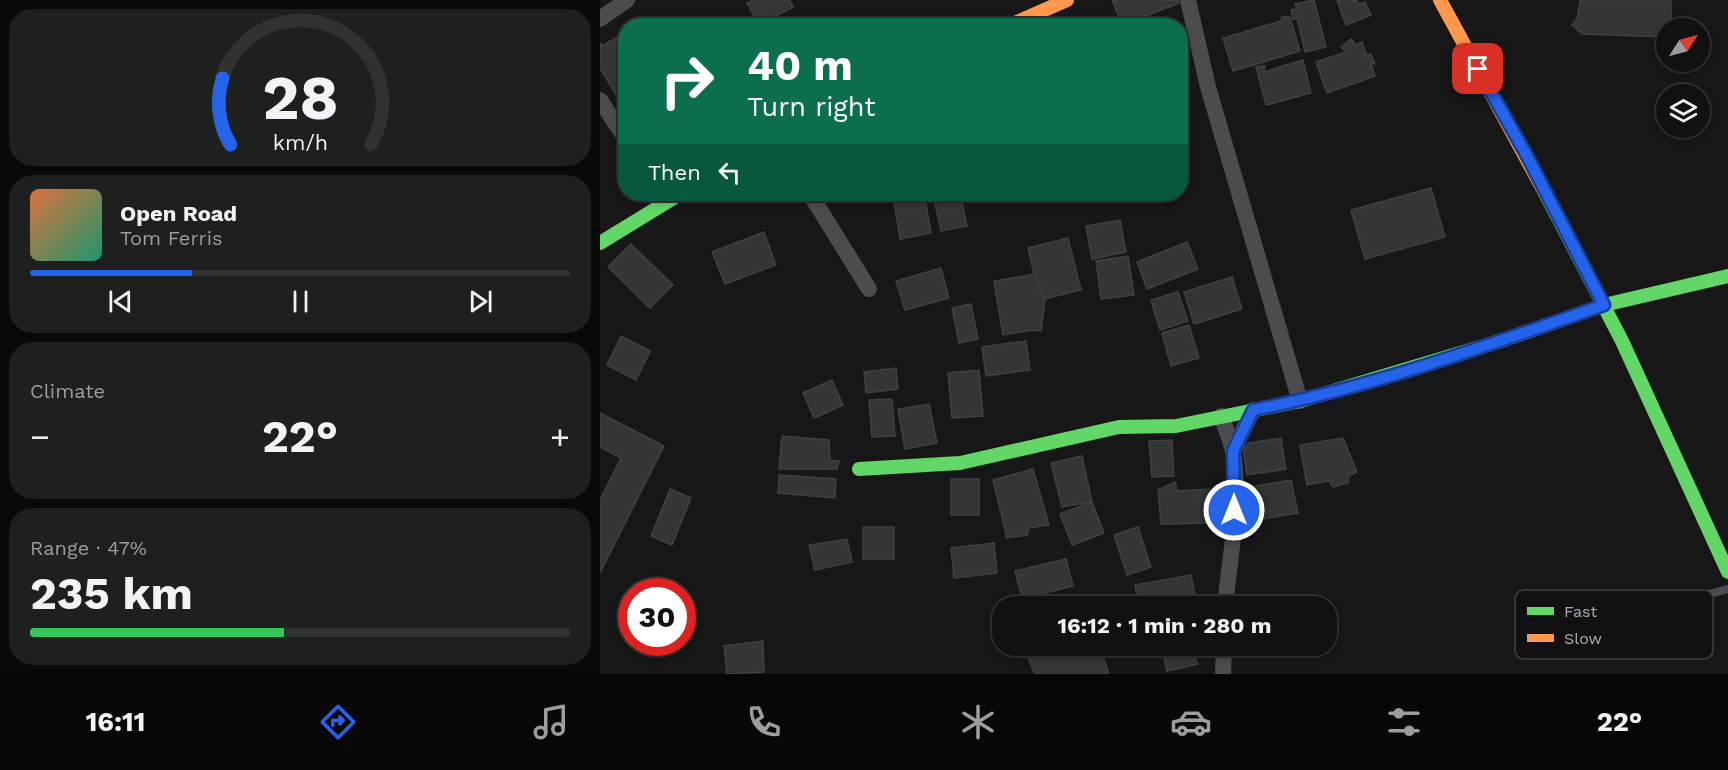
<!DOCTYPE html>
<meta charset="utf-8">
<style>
:root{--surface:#111;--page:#1e1f1f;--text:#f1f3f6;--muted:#9c9d9f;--line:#303131;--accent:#2563eb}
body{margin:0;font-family:"Work Sans",sans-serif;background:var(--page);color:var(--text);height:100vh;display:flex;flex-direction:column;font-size:22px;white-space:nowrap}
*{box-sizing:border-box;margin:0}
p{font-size:20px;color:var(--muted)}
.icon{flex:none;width:33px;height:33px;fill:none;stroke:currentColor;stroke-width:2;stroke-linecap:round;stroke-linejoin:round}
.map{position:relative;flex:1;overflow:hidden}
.side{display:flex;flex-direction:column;gap:9px;padding:9px;background:#090909;width:600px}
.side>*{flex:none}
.hud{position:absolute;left:18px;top:18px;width:570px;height:183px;border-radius:24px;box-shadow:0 3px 9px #0003,0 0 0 2px var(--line);background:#0b6e4f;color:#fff;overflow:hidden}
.needle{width:39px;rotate:54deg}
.fabs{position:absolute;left:1056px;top:18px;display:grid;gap:12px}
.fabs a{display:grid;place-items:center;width:54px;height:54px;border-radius:50%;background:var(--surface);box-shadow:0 3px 9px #0003,0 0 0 2px var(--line);font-size:30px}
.speed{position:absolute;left:18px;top:578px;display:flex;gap:12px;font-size:30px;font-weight:700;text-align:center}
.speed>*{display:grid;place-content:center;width:78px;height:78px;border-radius:50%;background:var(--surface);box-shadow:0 3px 9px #0003,0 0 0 2px var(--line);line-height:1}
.speed .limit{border:9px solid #d22;background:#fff;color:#111}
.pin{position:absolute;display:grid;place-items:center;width:51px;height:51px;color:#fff;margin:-26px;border-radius:12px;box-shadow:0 3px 9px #0006}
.me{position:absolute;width:66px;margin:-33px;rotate:0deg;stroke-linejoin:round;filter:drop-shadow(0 0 4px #0008)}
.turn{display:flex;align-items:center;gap:21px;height:126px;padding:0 30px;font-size:27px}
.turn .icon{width:78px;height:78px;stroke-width:2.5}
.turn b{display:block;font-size:42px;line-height:51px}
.then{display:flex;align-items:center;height:57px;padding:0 30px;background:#0003;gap:12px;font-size:22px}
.big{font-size:45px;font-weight:700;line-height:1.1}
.side .widget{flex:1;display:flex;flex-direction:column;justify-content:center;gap:9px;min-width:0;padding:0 21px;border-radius:24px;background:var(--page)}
.side .dial{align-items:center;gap:0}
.dial svg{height:156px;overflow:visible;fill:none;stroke:var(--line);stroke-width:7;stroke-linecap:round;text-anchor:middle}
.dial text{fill:var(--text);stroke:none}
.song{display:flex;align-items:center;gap:18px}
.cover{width:72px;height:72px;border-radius:9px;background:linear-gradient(135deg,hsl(20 70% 55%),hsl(160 70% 35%))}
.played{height:6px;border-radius:3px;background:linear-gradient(90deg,var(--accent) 30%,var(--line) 30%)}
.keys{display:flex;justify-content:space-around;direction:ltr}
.heat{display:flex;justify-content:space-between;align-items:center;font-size:33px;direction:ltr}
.charge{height:9px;border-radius:4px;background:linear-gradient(90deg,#34c759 47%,var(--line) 0)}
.trip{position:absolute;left:392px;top:596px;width:345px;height:60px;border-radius:24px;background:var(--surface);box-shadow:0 3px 9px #0003,0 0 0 2px var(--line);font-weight:700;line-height:60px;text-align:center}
.tabs{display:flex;height:96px;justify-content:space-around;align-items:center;background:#070707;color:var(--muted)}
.tabs .icon{width:42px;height:42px}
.tabs .selected{color:var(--accent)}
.tabs b{font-size:27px;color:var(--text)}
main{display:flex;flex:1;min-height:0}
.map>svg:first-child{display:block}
.building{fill:#343537;stroke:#3f4043;stroke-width:1.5}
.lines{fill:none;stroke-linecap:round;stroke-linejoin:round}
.lane{stroke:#4b4c50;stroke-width:8}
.street{stroke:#4b4c50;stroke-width:16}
.fast{stroke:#63d668;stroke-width:14}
.slow{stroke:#ff974d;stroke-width:14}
.route-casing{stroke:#184099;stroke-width:15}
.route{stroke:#2563eb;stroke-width:10}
.key{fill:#111113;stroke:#3e4045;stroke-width:1.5}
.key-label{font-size:16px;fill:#a8adb8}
</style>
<main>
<section class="side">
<div class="widget dial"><svg viewBox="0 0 100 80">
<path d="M14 69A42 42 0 1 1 86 69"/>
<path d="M14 69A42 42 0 0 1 10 35" stroke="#2563eb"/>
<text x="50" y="56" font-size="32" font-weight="700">28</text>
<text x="50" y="72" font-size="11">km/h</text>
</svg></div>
<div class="widget">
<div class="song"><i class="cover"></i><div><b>Open Road</b><p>Tom Ferris</p></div></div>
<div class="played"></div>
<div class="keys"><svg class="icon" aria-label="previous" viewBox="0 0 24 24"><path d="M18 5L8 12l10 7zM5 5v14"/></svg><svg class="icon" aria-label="pause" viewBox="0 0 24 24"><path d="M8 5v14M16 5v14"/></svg><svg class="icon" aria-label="next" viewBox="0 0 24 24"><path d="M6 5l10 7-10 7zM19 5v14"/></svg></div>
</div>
<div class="widget"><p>Climate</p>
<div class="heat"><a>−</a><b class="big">22°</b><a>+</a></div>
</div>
<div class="widget"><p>Range · 47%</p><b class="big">235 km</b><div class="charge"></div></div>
</section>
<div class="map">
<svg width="1128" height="674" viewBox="0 0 1128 674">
<rect width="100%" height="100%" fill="#171717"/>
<g class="building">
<path d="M153,0H189L193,7L159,25L147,3Z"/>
<path d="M512,0H578L579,3L522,25Z"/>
<path d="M714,0L726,47L705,52L697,18L693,19L691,10L697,9L695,4Z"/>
<path d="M737,0H757L758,4L765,2L771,15L746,25Z"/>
<path d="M986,0H1071V28H1066V37L982,34L972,25L977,19L980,1Z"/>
<path d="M682,17H690L700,51L633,71L623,38L681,21Z"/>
<path d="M26,32V112L0,68V43L2,46Z"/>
<path d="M751,39L756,45L762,42L767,56L771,54L775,64L771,63L775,76L727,93L716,62L746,52L741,47Z"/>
<path d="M703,60L711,93L666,105L656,67L665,66L664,72Z"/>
<path d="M831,188L845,237L765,259L751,210Z"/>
<path d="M293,194H324L331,233L300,239Z"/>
<path d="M333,194H360L367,226L341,231Z"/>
<path d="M520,220L526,252L492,259L486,226Z"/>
<path d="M164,232L176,265L125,284L112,252Z"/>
<path d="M468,238L481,290L440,300L428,248Z"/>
<path d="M587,242L598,269L547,289L537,262Z"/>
<path d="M31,244L73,285L50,308L8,267Z"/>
<path d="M528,256L534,295L501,299L496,261Z"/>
<path d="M341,268L349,298L305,310L296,281Z"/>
<path d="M434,274L445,299L441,331L432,330L403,335L394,281Z"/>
<path d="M632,277L642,309L594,324L584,292Z"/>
<path d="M578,292L588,321L560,330L551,300Z"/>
<path d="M371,304L378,339L359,343L352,308Z"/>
<path d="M589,325L599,358L571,366L562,333Z"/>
<path d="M21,336L50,351L36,380L7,365Z"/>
<path d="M426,341L430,370L386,376L382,347Z"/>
<path d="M296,368L298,389L266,393L264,372Z"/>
<path d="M379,370L383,416L352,418L348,373Z"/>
<path d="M232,380L243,405L214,418L203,393Z"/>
<path d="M292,399L295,436L272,437L269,400Z"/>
<path d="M329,404L337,443L305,449L298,409Z"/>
<path d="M0,413L64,446L0,573V500L21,458L0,447Z"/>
<path d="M182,436L229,440L230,460L239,461L237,469H179Z"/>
<path d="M681,438L686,469L647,475L643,449L649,443Z"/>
<path d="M743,438L757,472L749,476L748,483L733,487L729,481L707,485L700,445Z"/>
<path d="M572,440L574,476L552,477L549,441Z"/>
<path d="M482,456L492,502L462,507L451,463Z"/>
<path d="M433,469L449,525L429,528L427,535L407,538L393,480Z"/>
<path d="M179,475L236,479L235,498L178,493Z"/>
<rect x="351" y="479" width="28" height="36"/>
<path d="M691,480L698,513L664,519L666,510L656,512L651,487Z"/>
<path d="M575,482L577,491L610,489L617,523L561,524L558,490Z"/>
<path d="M70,489L91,498L72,545L51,536Z"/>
<path d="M492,502L504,533L472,545L460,514Z"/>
<rect x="263" y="527" width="31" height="32"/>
<path d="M538,527L551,567L527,575L514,535Z"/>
<path d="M247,539L252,562L215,570L209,545Z"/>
<path d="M394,543L397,573L354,578L351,548Z"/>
<path d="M466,559L473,586L445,593L446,601L424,606L415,571Z"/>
<path d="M591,575L597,606H539L535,585Z"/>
<path d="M163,641L164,672L127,674L124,646Z"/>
<path d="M478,645H499L509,674H435L428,657Z"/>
<path d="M561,645H599L601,653L592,652L598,664L567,671Z"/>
</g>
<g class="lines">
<path class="lane" d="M934,639L1128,589"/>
<g class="street">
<path d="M588,0L608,87L700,401"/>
<path d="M0,19L27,0"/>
<path d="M0,100L26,139"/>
<path d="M210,194L269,289"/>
<path d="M621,416C625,428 631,440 633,452C641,502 630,556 625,606"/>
<path d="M633,451L653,410"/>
<path d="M623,674L624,645"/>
</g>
<g class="fast">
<path d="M945,193L1022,341L1128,572"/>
<path d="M0,243L80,194"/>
<path d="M259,469L360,463L519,427L576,426L700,401L904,340L1004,305L1128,276"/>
</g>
<g class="slow">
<path d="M840,0L945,193"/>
<path d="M408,26L467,0"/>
</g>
</g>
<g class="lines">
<g class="route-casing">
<path id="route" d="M634,510L633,451L653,410C772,387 889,345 1004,305L926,154L878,69"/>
</g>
<use href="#route" class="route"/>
</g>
<rect x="915" y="590" width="198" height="69" rx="9" class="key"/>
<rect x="927" y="607" width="27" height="8" fill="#63d668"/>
<rect x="927" y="634" width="27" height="8" fill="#ff974d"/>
<g class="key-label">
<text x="964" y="617">Fast</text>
<text x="964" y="644">Slow</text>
</g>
</svg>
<div class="fabs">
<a><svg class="needle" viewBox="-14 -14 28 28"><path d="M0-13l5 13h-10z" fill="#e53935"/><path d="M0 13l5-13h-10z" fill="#9c9d9f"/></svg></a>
<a><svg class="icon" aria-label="layers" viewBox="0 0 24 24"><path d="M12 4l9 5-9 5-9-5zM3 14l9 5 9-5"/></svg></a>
</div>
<div class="speed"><div class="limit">30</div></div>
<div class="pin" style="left:878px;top:69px;background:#d93025"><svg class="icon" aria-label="arrive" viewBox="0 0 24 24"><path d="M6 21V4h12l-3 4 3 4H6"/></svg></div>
<svg class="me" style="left:634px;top:510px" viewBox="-20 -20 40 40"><circle r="17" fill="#2563eb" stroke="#fff" stroke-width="3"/><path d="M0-11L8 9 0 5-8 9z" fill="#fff"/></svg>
<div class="trip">16:12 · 1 min · 280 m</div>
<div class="hud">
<div class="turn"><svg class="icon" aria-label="right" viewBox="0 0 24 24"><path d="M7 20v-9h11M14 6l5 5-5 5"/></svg><div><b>40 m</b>Turn right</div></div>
<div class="then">Then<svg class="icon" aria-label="left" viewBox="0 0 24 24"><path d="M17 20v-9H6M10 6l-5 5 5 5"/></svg></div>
</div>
</div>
</main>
<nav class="tabs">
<b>16:11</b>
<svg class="icon selected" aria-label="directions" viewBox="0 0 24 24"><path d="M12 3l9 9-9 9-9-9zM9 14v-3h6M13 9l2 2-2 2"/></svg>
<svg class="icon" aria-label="music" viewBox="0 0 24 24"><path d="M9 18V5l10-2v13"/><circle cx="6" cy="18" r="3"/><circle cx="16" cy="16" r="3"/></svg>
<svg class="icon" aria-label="phone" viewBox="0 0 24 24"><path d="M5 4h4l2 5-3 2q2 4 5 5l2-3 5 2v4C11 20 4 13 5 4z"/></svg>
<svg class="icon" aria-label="climate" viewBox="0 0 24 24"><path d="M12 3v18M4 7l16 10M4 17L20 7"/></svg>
<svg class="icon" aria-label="car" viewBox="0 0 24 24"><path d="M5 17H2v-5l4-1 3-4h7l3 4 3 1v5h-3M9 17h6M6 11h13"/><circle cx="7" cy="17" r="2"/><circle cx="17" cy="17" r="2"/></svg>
<svg class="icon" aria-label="filters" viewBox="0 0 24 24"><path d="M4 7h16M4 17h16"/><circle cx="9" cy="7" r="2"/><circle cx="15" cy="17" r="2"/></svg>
<b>22°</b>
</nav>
